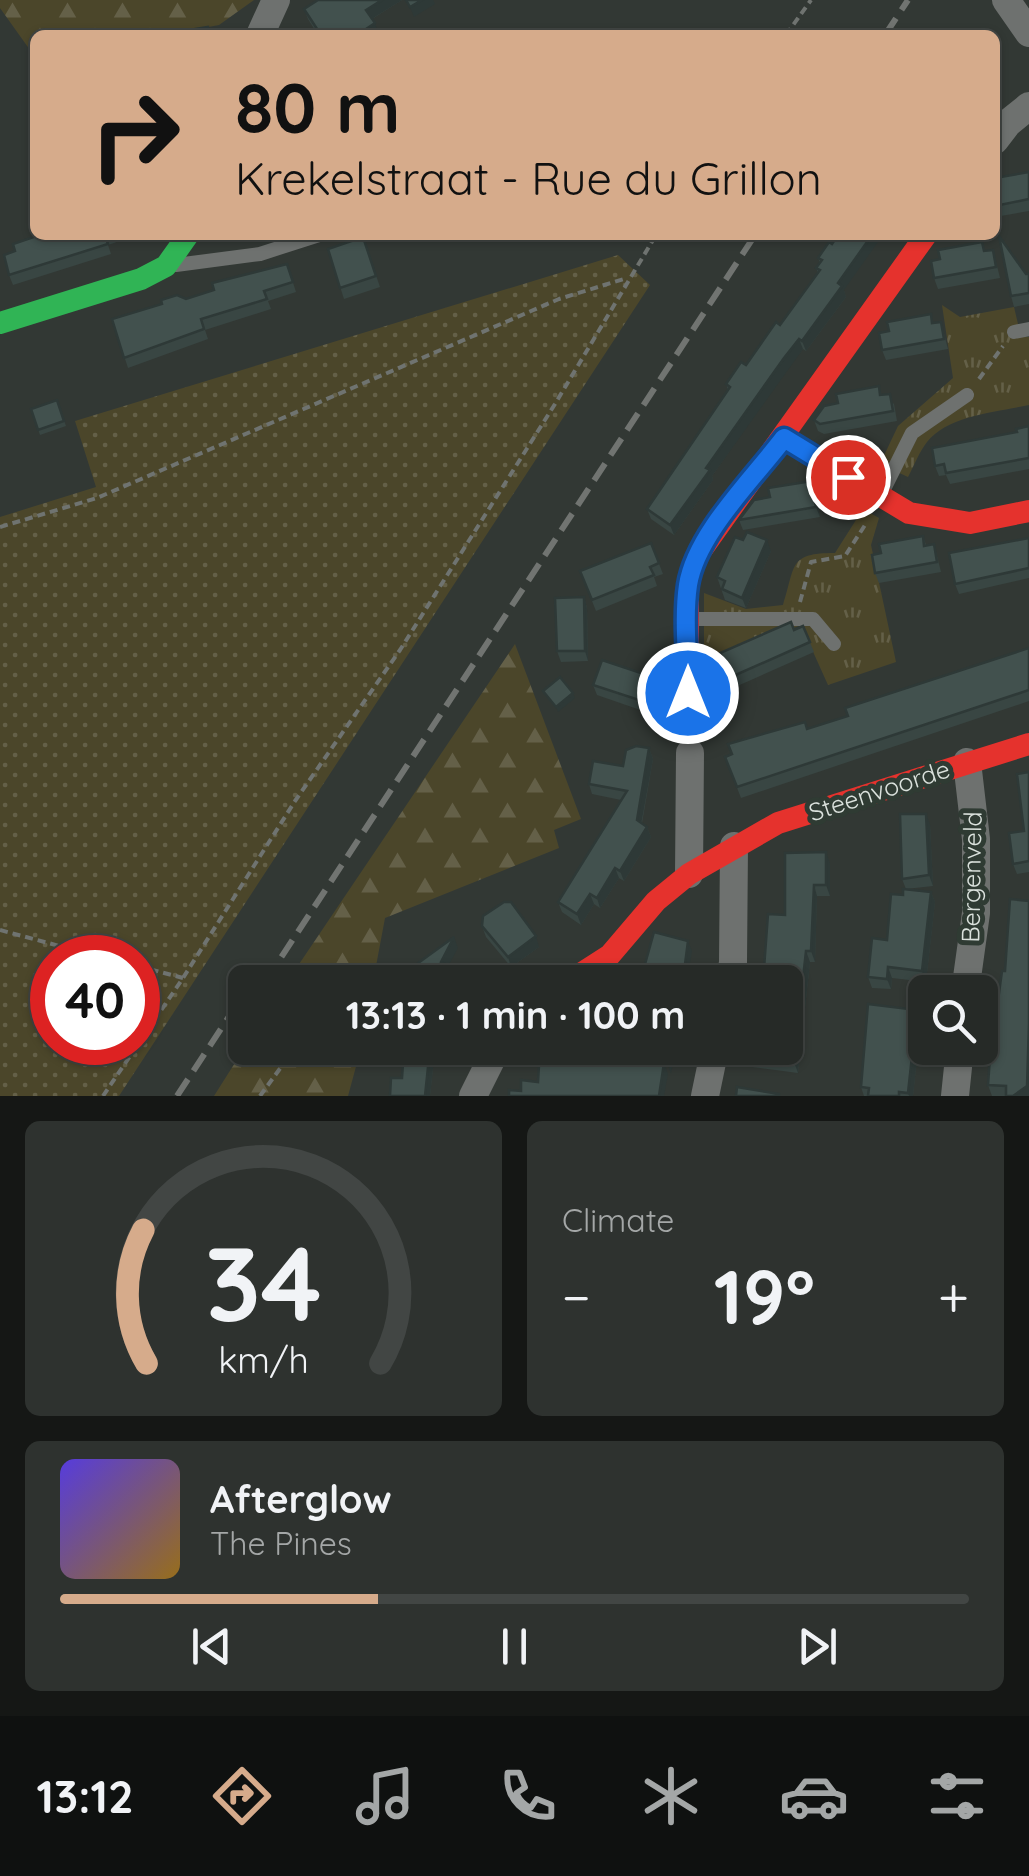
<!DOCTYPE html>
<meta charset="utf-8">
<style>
:root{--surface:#262a27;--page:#2e322f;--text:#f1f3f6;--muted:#a4a7a7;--line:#424644;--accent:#d6ab8b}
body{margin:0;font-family:Quicksand,sans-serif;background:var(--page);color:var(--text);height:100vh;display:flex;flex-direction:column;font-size:38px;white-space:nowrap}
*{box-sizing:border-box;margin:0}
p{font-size:32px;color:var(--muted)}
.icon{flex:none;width:55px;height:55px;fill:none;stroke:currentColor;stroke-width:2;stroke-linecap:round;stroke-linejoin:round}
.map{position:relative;height:1096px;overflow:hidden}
.side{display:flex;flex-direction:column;gap:25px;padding:25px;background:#151715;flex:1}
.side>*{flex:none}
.guide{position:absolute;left:30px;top:30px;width:970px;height:210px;border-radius:15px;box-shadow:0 2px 8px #0004,0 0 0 2px var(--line);background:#d6ab8b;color:#111;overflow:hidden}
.tools{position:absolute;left:908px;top:975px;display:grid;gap:20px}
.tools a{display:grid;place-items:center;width:90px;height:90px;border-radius:15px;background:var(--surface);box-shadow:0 2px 8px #0004,0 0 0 2px var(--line);font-size:50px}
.speed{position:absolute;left:30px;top:935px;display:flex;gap:20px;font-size:50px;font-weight:700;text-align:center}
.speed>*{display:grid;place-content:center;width:130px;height:130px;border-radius:50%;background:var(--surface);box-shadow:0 2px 8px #0004,0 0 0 2px var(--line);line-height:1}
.speed .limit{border:15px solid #d22;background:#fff;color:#111}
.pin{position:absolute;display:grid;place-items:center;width:85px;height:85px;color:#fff;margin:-42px;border:5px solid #fff;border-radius:50%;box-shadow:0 2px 10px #0007}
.me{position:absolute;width:110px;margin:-55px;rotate:0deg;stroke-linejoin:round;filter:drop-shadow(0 0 8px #0008)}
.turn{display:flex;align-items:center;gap:35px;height:210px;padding:0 40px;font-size:45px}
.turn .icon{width:130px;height:130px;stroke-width:2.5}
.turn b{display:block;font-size:70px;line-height:85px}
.big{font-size:75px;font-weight:800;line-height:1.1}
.side .widget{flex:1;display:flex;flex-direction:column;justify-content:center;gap:15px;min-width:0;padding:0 35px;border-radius:15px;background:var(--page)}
.side .dial{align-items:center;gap:0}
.dial svg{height:260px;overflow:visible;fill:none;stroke:var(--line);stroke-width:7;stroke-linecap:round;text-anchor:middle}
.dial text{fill:var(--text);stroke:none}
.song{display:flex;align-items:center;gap:30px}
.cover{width:120px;height:120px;border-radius:15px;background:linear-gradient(135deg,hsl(250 70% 55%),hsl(40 70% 35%))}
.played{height:10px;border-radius:5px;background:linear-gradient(90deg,var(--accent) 35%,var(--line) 35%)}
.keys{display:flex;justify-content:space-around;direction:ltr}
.heat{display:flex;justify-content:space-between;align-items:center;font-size:55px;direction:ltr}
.side .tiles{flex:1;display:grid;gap:25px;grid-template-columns:1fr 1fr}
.widget:last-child{grid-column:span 2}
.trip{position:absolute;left:228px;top:965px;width:575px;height:100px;border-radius:15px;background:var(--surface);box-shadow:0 2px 8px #0004,0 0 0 2px var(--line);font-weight:800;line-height:100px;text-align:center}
.dock{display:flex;height:160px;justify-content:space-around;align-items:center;background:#0f1110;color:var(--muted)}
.dock .icon{width:70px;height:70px}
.dock .active{color:var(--accent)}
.dock b{font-size:45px;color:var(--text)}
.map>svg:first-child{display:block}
.grass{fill:url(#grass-dots);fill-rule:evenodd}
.forest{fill:url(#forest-firs)}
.park{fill:url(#park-tufts)}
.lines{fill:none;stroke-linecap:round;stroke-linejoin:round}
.path{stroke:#6f7370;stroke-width:4;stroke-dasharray:8 5;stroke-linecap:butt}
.lane{stroke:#6e716f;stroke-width:14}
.street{stroke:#6e716f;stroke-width:28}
.fast{stroke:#30b455;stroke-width:22}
.jam{stroke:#e5322d;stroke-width:22}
.rail{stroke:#717471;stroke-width:6;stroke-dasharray:20 10;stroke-linecap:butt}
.wall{fill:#394643}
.shaded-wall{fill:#2e3937}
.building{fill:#42514e;stroke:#2e3937;stroke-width:2.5}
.route-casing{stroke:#114b97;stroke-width:25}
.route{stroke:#1a73e8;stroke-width:18}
.labels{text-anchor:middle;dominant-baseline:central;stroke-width:10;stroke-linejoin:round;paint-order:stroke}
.street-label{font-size:25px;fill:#dbe2dd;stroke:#2f3b33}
</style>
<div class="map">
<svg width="1029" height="1096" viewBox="0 0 1029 1096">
<defs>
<pattern id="grass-dots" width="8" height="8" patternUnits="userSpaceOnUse" patternTransform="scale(2.5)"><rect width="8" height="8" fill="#4b462a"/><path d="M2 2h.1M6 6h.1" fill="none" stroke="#646048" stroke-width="1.8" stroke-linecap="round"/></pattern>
<pattern id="forest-firs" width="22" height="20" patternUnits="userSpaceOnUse" patternTransform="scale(2.5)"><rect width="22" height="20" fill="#4b462a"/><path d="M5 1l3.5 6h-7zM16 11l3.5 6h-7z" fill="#646048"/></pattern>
<pattern id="park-tufts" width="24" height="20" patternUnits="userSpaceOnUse" patternTransform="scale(2.5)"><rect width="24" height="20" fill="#4b462a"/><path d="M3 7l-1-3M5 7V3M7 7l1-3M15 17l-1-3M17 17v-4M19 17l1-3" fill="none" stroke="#646048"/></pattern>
</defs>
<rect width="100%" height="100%" fill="#323834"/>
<path class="grass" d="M618,255L650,285L119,1096H0V517L96,487L75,421ZM52,958H138V1042H52Z"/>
<g class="forest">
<path d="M0,0H254L219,25L166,35H35V57L0,8Z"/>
<path d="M515,644L581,819L554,830L559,848L385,918L373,982H287Z"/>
<path d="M245,1047V1048H361L348,1096H214Z"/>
</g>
<g class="park">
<path d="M942,305L960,317L1014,307L1021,337H1029V405C998,412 948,415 927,442C919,452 914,466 908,477L880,464L898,426L953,378Z"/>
<path d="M863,509L879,518L871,545L896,662L828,685L801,625L704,664V593L746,609L783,605C796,565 788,553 835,553Z"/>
</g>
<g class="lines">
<g class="path">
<path d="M786,35L811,0"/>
<path d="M979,379L1003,346"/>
<path d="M0,527L97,498L559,299L627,278"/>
<path d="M800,602L811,562L845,556L867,522"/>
<path d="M0,930L104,958"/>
<path d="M138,966L183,978"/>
<path d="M103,1096L183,978L295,801L400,650L555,404L656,235"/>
<path d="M260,1096L295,1048"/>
</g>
<g class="lane">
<path d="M176,265L260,254L319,235"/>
<path d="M1014,332L1029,329"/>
<path d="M882,493L912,433L967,395"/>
<path d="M691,619H813L834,644"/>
</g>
<g class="street">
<path d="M1006,0L1029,33"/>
<path d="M260,35L276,0"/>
<path d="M995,140L1008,123L1029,106"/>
<path d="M689,874L690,753"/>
<path d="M729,982L733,963L734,846"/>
<path d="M965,992L976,913V839L967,762"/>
<path d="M473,1096L497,1048"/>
<path d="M705,1096L715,1048"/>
<path d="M955,1096L960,1048"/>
</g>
<path class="fast" d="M0,323L141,279L166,266L188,235"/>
<g class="jam">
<path d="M784,438L909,513L970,523L1029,511"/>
<path d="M688,693V587L695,559L926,235"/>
<path d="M568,982L610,955L656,901L689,874L778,823L1029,744"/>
</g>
<g class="rail">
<path d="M885,35L908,0"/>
<path d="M265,982L755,235"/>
<path d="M177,1096L245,992"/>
</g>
</g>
<g class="wall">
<path d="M318,0H402L372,19L378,33L376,35H318L308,19L304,9Z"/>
<path d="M1029,172V211L995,217V178Z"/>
<path d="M35,235H137L108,245L111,254L13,285L9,275L15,251L34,237Z"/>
<path d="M363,237L380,287L344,299L328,249Z"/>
<path d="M829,242L846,297L806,351L803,349L788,368L712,476L713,480L674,535L651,519L647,509L728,390L726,384L746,365L780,325L818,273L816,268L820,263L818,258Z"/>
<path d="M993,250L1000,278L938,289L934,278L985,251Z"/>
<path d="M287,264L296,292L268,301L271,309L205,330L208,339L128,368L112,319L214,290Z"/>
<path d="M1026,274H1029V304L1014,307L1011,296Z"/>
<path d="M941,322L948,349L886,360L882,350L934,323Z"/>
<path d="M882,395L894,404L897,421L824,434L818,431L814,420Z"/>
<path d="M57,400L66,426L40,435L31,409Z"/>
<path d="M1029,426V469L950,484L946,475L939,476L935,466Z"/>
<path d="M815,491L820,517L743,530L739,520Z"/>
<path d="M923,536L926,545L934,544L941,572L879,583L875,573L881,553Z"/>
<path d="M1029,538V578L959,594L955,584Z"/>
<path d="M743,540L771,551L746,608L725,600L717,577Z"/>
<path d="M651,543L663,574L654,577L657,586L596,611L580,571Z"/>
<path d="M584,597L587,608L588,661L561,662L557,651Z"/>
<path d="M803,626L814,652L726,691L715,665Z"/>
<path d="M1029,648V701L741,798L725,757L848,716Z"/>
<path d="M593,685L660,689L652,714L597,695Z"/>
<path d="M649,748L653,759L642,823L647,827L651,837L624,881L619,878L600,908L594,904L581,925L562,912L558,902L621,800L592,794L589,784L623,766Z"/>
<path d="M1029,772V872L1017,874L1013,864L1024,831Z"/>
<path d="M930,824L933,886L906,889L902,879Z"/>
<path d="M830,863V896H817L815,962H810L798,1073L752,1067L748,1057L785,1048V915Z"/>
<path d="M931,892L935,902L926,982L892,978L891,989L872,988L868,977L887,940L903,895Z"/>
<path d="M482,926L539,947L511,967L486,937Z"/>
<path d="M1005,971L1029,1096H992L988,1085L996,1015Z"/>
<path d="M921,1020L913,1096H864L861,1087Z"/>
<path d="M404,1048H450L449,1060L434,1059L430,1096H390L402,1078Z"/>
</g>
<g class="shaded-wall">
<path d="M382,0H402L370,20L366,10Z"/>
<path d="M422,0H433L435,4L414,17L410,7Z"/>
<path d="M375,23L378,33L376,35H357Z"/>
<path d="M872,235H883L844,290L846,297L806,351L802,341L838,283Z"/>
<path d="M799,339L803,349L712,476L713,480L674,535L670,525L706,468Z"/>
<path d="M812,481L815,491L820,517L816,507Z"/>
<path d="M767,540L771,551L746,608L742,598Z"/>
<path d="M584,597L587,608L588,661L585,651Z"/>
<path d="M656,678L660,689L652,714L648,703Z"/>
<path d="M573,693L575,698L558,712L556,707Z"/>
<path d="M649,748L653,759L640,830L637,820Z"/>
<path d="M926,814L930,824L933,886L929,875Z"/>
<path d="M647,827L651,837L624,881L620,871Z"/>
<path d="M826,852L830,863V896L826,885Z"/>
<path d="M615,868L619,878L600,908L597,898Z"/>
<path d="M814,885L817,896L815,962L811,951Z"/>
<path d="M931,892L935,902L926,982L922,971Z"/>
<path d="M590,894L594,904L581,925L577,914Z"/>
<path d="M536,936L539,947L511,967L508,957Z"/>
<path d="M454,937L458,948L445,972L441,962Z"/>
<path d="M688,941L692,951L687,982H684L683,980Z"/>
<path d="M806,951L810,962L798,1073L794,1062Z"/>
<path d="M888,967L892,978L891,989L887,979Z"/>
<path d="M457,970L461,980L460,982H450Z"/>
<path d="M917,1010L921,1020L913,1096H909L908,1093Z"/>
<path d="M1029,1023V1096H1013Z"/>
<path d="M430,1048L434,1059L430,1096H425Z"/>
<path d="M445,1048H450L449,1060L445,1050Z"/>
<path d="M670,1048H676L671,1074L668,1064Z"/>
<path d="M664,1063L668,1074L664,1096H659Z"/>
</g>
<g class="building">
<path d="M318,0H382L366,10L375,23L357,35H321L304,9Z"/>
<path d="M406,0H422L410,7Z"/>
<path d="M208,27L209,35H158Z"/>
<path d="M1029,172V199L995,206V178Z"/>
<path d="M35,231V235H105L108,244L9,275L4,255L15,251L13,244L34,237L33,232Z"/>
<path d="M838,235H872L838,283L842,286L802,341L799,339L784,358L706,468L710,470L670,525L647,509L730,387L726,384L741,362L746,365L776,322L780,325L820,270L816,268L822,260L818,258L829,242L832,244Z"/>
<path d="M999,236L1026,274H1029V293L1011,296Z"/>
<path d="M363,237L376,276L340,288L328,249Z"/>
<path d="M982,242L984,251L993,250L996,267L934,278L931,261L940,259L938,250Z"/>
<path d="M287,264L293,282L264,291L267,299L201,319L204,329L124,358L112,319L162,304L161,300L177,295L186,299L214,290L212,283Z"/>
<path d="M931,314L932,323L941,322L944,339L882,350L879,333L889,331L887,322Z"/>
<path d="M879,386L880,395L890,394L893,411L820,424L814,420L824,406L838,403L836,394Z"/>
<path d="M57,400L64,421L38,430L31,409Z"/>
<path d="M1029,426V458L946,473L944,464L935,466L932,448L1017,432L1016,429Z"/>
<path d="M812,481L816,507L739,520L754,500L770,497L768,488Z"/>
<path d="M747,532L767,540L742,598L722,589L725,581L717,577L735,537L743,540Z"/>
<path d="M923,536L924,546L934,544L937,562L875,573L872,555L881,553L879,544Z"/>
<path d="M1029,538V568L955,584L949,553Z"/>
<path d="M651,543L659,563L650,567L654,575L592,600L580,571Z"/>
<path d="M584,597L585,651H557L555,598Z"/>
<path d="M791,622L794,630L803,626L810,642L722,681L715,665L724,661L720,653Z"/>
<path d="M1029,648V690L737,787L725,757L732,754L728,744L805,722L807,729L848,716L845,708Z"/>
<path d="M602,660L656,678L648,703L593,685Z"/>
<path d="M560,677L573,693L556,707L543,691Z"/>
<path d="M636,746L649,748L637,820L647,827L620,871L615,868L597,898L590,894L577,914L558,902L627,791L589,784L593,761L623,766L626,750Z"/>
<path d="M1029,772V861L1013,864L1009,833L1024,831L1017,774Z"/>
<path d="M900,814H926L929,875L902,879Z"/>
<path d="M826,852V885H814L811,951H806L794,1062L748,1057L750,1048H785V982H763L768,914L785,915V853Z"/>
<path d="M903,889L931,892L922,971L888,967L887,979L868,977L872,938L887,940L891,894L903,895Z"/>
<path d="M1010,899L1029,901V1023L1027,1086L1013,1096H1006V1086L988,1085L993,1015H996L1002,971H1005Z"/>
<path d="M504,902H511L536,936L508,957L482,926L483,916Z"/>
<path d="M654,932L688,941L683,980L679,978L677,982H640Z"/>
<path d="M454,937L441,962L457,970L450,982H406L409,976L403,974Z"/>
<path d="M868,1004L917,1010L908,1093L899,1092V1096H868L869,1088L861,1087Z"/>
<path d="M404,1048H445V1050L430,1048L425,1096H390L391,1078H402Z"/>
<path d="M540,1048H623L633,1049V1048H670L668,1064L664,1063L659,1096H509V1090L521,1091V1080L538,1082Z"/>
<path d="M737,1087L779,1094V1096H736Z"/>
</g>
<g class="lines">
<g class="route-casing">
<path id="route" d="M688,693C688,659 683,619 688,585C696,534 753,479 784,438L848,477"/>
</g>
<use href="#route" class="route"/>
</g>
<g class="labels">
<g class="street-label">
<text transform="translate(879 790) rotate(-18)">Steenvoorde</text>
<text transform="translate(971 877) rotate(-89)">Bergenveld</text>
</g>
</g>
</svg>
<div class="tools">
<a><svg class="icon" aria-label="search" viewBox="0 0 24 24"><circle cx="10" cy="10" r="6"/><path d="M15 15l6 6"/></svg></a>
</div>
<div class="speed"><div class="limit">40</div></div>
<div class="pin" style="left:848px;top:477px;background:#d93025"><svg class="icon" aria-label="arrive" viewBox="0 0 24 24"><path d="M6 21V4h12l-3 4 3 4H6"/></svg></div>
<svg class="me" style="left:688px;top:693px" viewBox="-20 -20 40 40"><circle r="17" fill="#1a73e8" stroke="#fff" stroke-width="3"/><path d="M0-11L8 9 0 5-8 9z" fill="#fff"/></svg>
<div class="trip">13:13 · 1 min · 100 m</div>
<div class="guide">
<div class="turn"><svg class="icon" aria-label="right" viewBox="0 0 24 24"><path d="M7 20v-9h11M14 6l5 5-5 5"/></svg><div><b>80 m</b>Krekelstraat - Rue du Grillon</div></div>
</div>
</div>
<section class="side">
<div class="tiles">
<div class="widget dial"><svg viewBox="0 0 100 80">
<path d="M14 69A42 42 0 1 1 86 69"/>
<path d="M14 69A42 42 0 0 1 13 28" stroke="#d6ab8b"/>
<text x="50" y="56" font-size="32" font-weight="700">34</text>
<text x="50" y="72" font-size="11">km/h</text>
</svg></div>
<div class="widget"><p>Climate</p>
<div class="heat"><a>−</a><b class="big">19°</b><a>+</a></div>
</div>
<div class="widget">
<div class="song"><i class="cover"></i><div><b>Afterglow</b><p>The Pines</p></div></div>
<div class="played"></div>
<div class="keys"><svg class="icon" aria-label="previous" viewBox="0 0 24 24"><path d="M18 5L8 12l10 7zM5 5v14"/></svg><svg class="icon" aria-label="pause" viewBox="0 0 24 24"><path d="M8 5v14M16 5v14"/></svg><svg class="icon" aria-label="next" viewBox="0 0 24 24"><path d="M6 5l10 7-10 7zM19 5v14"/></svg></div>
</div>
</div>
</section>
<nav class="dock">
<b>13:12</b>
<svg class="icon active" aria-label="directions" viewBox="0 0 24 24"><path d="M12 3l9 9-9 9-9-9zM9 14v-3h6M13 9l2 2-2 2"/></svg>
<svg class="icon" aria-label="music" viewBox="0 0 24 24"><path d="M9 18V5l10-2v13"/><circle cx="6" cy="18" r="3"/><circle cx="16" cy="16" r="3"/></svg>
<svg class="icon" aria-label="phone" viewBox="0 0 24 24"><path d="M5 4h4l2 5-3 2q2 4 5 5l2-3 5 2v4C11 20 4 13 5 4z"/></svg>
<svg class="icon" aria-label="climate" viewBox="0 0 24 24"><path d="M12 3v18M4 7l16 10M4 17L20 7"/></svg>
<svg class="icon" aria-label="car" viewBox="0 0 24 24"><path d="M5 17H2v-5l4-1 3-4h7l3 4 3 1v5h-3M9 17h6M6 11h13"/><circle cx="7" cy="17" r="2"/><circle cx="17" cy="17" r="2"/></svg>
<svg class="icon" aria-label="filters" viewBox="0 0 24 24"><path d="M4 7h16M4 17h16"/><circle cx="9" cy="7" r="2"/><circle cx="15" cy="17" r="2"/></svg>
</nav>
